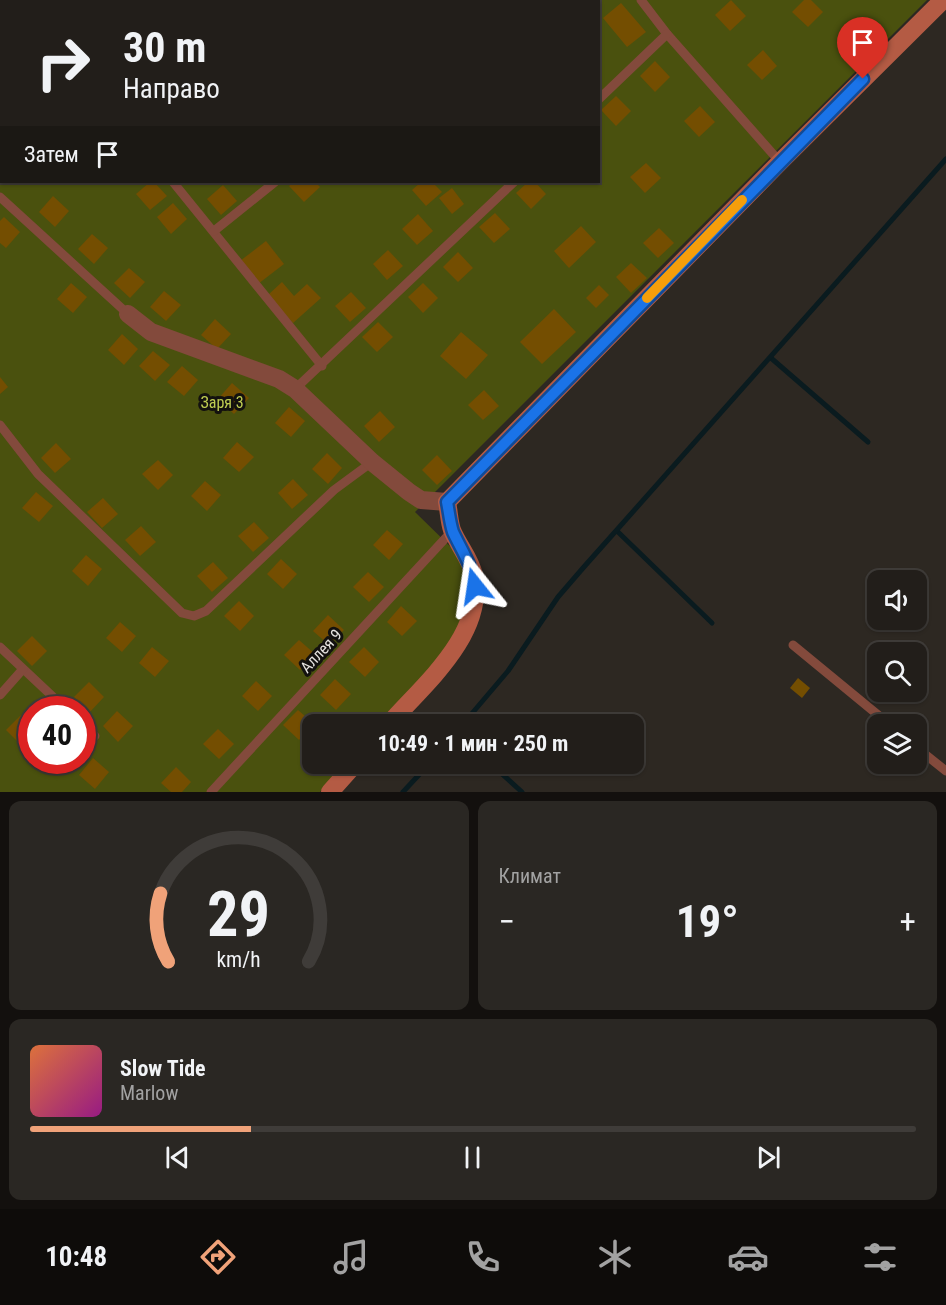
<!DOCTYPE html>
<html lang="ru">
<meta charset="utf-8">
<style>
:root{--surface:#221e1a;--page:#2a2723;--text:#f1f3f6;--muted:#a2a2a2;--line:#3f3c39;--accent:#f0a279}
body{margin:0;font-family:"Roboto Condensed",sans-serif;background:var(--page);color:var(--text);height:100vh;display:flex;flex-direction:column;font-size:22px;white-space:nowrap}
*{box-sizing:border-box;margin:0}
p{font-size:20px;color:var(--muted)}
.icon{flex:none;width:33px;height:33px;fill:none;stroke:currentColor;stroke-width:2;stroke-linecap:round;stroke-linejoin:round}
.map{position:relative;height:792px;overflow:hidden}
.drawer{display:flex;flex-direction:column;gap:9px;padding:9px;background:#13100e;flex:1}
.drawer>*{flex:none}
.banner{position:absolute;left:0px;top:0px;width:600px;height:183px;box-shadow:0 2px 4px #0004,0 0 0 2px var(--line);background:#221e1a;color:var(--text);overflow:hidden}
.tools{position:absolute;left:867px;top:570px;display:grid;gap:12px}
.tools a{display:grid;place-items:center;width:60px;height:60px;border-radius:12px;background:var(--surface);box-shadow:0 2px 4px #0004,0 0 0 2px var(--line);font-size:30px}
.speed{position:absolute;left:18px;top:696px;display:flex;gap:12px;font-size:30px;font-weight:700;text-align:center}
.speed>*{display:grid;place-content:center;width:78px;height:78px;border-radius:50%;background:var(--surface);box-shadow:0 2px 4px #0004,0 0 0 2px var(--line);line-height:1}
.speed .limit{border:9px solid #d22;background:#fff;color:#111}
.pin{position:absolute;display:grid;place-items:center;width:51px;height:51px;color:#fff;margin:-62px -26px;border-radius:50% 50% 50% 0;rotate:-45deg;box-shadow:0 0 6px #0007}
.pin .icon{rotate:45deg}
.me{position:absolute;width:66px;margin:-33px;rotate:345deg;stroke-linejoin:round;filter:drop-shadow(0 0 4px #0008)}
.turn{display:flex;align-items:center;gap:21px;height:126px;padding:0 24px;font-size:27px}
.turn .icon{width:78px;height:78px;stroke-width:2.5}
.turn b{display:block;font-size:42px;line-height:51px}
.then{display:flex;align-items:center;height:57px;padding:0 24px;background:#0003;gap:12px;font-size:22px}
.big{font-size:45px;font-weight:700;line-height:1.1}
.drawer .tile{flex:1;display:flex;flex-direction:column;justify-content:center;gap:9px;min-width:0;padding:0 21px;border-radius:12px;background:var(--page)}
.drawer .dial{align-items:center;gap:0}
.dial svg{height:156px;overflow:visible;fill:none;stroke:var(--line);stroke-width:7;stroke-linecap:round;text-anchor:middle}
.dial text{fill:var(--text);stroke:none}
.song{display:flex;align-items:center;gap:18px}
.cover{width:72px;height:72px;border-radius:9px;background:linear-gradient(135deg,hsl(20 70% 55%),hsl(310 70% 35%))}
.played{height:6px;border-radius:3px;background:linear-gradient(90deg,var(--accent) 25%,var(--line) 25%)}
.keys{display:flex;justify-content:space-around;direction:ltr}
.heat{display:flex;justify-content:space-between;align-items:center;font-size:33px;direction:ltr}
.drawer .tiles{flex:1;display:grid;gap:9px;grid-template-columns:1fr 1fr}
.tile:last-child{grid-column:span 2}
.trip{position:absolute;left:302px;top:714px;width:342px;height:60px;border-radius:12px;background:var(--surface);box-shadow:0 2px 4px #0004,0 0 0 2px var(--line);font-weight:700;line-height:60px;text-align:center}
.tab-bar{display:flex;height:96px;justify-content:space-around;align-items:center;background:#0e0c0a;color:var(--muted)}
.tab-bar .icon{width:42px;height:42px}
.tab-bar .current{color:var(--accent)}
.tab-bar b{font-size:27px;color:var(--text)}
.map>svg:first-child{display:block}
.green{fill:#4a510e;fill-rule:evenodd}
.lines{fill:none;stroke-linecap:round;stroke-linejoin:round}
.stream{stroke:#0a1b1f;stroke-width:5}
.building{fill:#744e01}
.lane{stroke:#834a3c;stroke-width:9}
.street{stroke:#834a3c;stroke-width:18}
.secondary{stroke:#b45b44;stroke-width:18}
.route-casing{stroke:#114b97;stroke-width:15}
.route{stroke:#1a73e8;stroke-width:10}
.slow{stroke:#f59e0b;stroke-width:10}
.labels{text-anchor:middle;dominant-baseline:central;stroke-width:6;stroke-linejoin:round;paint-order:stroke}
.park-label{font-size:16px;fill:#bfcd51;stroke:#13110f}
.street-label{font-size:16px;fill:#e7e4e0;stroke:#13110f}
</style>
<div class="map">
<svg width="946" height="792" viewBox="0 0 946 792">
<rect width="100%" height="100%" fill="#2d2822"/>
<path class="green" d="M0,0H927L415,512L459,555L469,594L464,623L448,650L381,724H312V764H345L320,792H0ZM2,2H598V182H2ZM32,710H82V760H32Z"/>
<g class="lines">
<g class="stream">
<path d="M771,358L868,442"/>
<path d="M617,531L712,623"/>
<path d="M463,724L508,671L558,597L583,568L946,159"/>
<path d="M491,764L522,792"/>
<path d="M403,792L429,764"/>
</g>
</g>
<g class="building">
<path d="M731,0L746,16L730,31L715,15Z"/>
<path d="M804,0H811L823,12L808,27L792,12Z"/>
<path d="M621,3L646,32L627,47L603,18Z"/>
<path d="M763,50L777,66L762,80L747,65Z"/>
<path d="M655,61L670,77L655,92L640,76Z"/>
<path d="M616,96L631,111L616,126L601,110Z"/>
<path d="M700,106L715,122L699,137L684,121Z"/>
<path d="M646,163L661,178L645,193L630,177Z"/>
<path d="M150,182H154L167,196L150,210L136,194Z"/>
<path d="M294,182H315L320,187L304,202L289,186Z"/>
<path d="M421,182H432L442,192L426,206L412,190Z"/>
<path d="M528,182H535L546,194L531,209L516,193Z"/>
<path d="M223,185L237,201L221,215L207,199Z"/>
<path d="M452,188L464,204L452,214L439,198Z"/>
<path d="M53,196L69,211L55,227L39,212Z"/>
<path d="M173,203L187,219L171,234L157,217Z"/>
<path d="M495,213L510,229L494,243L479,227Z"/>
<path d="M418,214L433,231L417,245L402,229Z"/>
<path d="M4,217L20,232L6,248L0,243V221Z"/>
<path d="M581,226L596,242L569,268L554,251Z"/>
<path d="M659,228L674,243L658,258L643,243Z"/>
<path d="M92,234L108,248L94,264L78,249Z"/>
<path d="M266,241L284,264L258,284L240,261Z"/>
<path d="M388,250L403,266L387,280L373,264Z"/>
<path d="M458,252L473,268L458,282L443,267Z"/>
<path d="M631,263L647,278L631,293L616,277Z"/>
<path d="M129,268L145,282L130,298L114,283Z"/>
<path d="M282,282L294,296L307,284L321,298L293,323L268,295Z"/>
<path d="M71,283L87,297L73,313L57,299Z"/>
<path d="M423,283L438,298L423,313L408,297Z"/>
<path d="M599,285L609,295L596,308L586,298Z"/>
<path d="M164,291L181,305L166,321L150,307Z"/>
<path d="M351,292L366,308L350,322L335,306Z"/>
<path d="M554,309L576,332L542,364L520,342Z"/>
<path d="M215,319L231,334L217,349L201,335Z"/>
<path d="M378,322L393,337L377,352L362,337Z"/>
<path d="M461,332L488,355L466,379L440,356Z"/>
<path d="M122,334L138,349L124,365L108,350Z"/>
<path d="M153,351L170,365L155,381L139,366Z"/>
<path d="M182,366L198,380L184,396L167,382Z"/>
<path d="M0,377L8,387L0,394Z"/>
<path d="M232,383L249,398L234,414L218,399Z"/>
<path d="M484,390L499,406L483,420L468,405Z"/>
<path d="M289,407L305,421L291,437L275,423Z"/>
<path d="M380,411L395,427L379,442L364,426Z"/>
<path d="M237,442L254,457L239,472L223,458Z"/>
<path d="M56,443L71,459L55,473L41,458Z"/>
<path d="M327,453L342,468L328,484L312,469Z"/>
<path d="M437,455L452,471L437,485L422,470Z"/>
<path d="M158,460L173,475L158,490L142,474Z"/>
<path d="M293,479L308,495L292,509L278,493Z"/>
<path d="M205,481L221,495L207,511L191,496Z"/>
<path d="M36,492L53,506L39,522L22,508Z"/>
<path d="M103,498L118,514L102,528L87,512Z"/>
<path d="M254,522L269,538L253,552L238,536Z"/>
<path d="M141,526L156,542L140,556L125,540Z"/>
<path d="M387,530L403,544L389,560L373,545Z"/>
<path d="M86,555L102,569L88,586L72,571Z"/>
<path d="M281,559L297,574L283,589L267,574Z"/>
<path d="M213,562L228,578L212,592L197,576Z"/>
<path d="M368,572L384,587L369,602L353,587Z"/>
<path d="M239,601L254,616L240,631L224,616Z"/>
<path d="M401,606L417,621L402,636L387,622Z"/>
<path d="M328,615L344,630L329,645L313,631Z"/>
<path d="M120,622L136,636L122,652L106,638Z"/>
<path d="M32,636L47,651L32,666L17,651Z"/>
<path d="M299,640L315,654L300,670L284,655Z"/>
<path d="M152,647L169,661L155,677L139,663Z"/>
<path d="M364,647L379,662L365,677L349,662Z"/>
<path d="M798,678L810,688L802,698L790,688Z"/>
<path d="M335,679L351,694L336,710L320,695Z"/>
<path d="M256,681L272,696L258,711L242,696Z"/>
<path d="M89,682L104,697L89,713L74,697Z"/>
<path d="M298,710L314,724L299,740L283,725Z"/>
<path d="M117,711L133,726L118,742L103,726Z"/>
<path d="M21,715L32,725V734L21,745L6,730Z"/>
<path d="M218,729L234,744L219,759L203,744Z"/>
<path d="M93,758L109,772L95,789L79,775Z"/>
<path d="M46,760H59L53,767Z"/>
<path d="M176,767L191,782L182,792H171L161,783Z"/>
</g>
<g class="lines">
<g class="lane">
<path d="M641,0L667,34L780,162"/>
<path d="M178,2L181,0"/>
<path d="M529,2L531,0"/>
<path d="M0,33L2,35"/>
<path d="M598,100L667,34"/>
<path d="M0,162L2,160"/>
<path d="M173,182L322,366"/>
<path d="M0,197L128,314"/>
<path d="M214,231L275,182"/>
<path d="M295,389L514,182"/>
<path d="M0,425L38,474L182,613L194,616L206,611L334,490L372,462"/>
<path d="M793,645L889,724"/>
<path d="M0,647L67,710"/>
<path d="M0,695L23,669"/>
<path d="M82,724L95,736"/>
<path d="M916,747L946,771"/>
<path d="M211,792L453,530"/>
</g>
<path class="street" d="M128,314L151,332L279,379L295,389L372,462L409,492L421,500L447,502"/>
<g class="secondary">
<path d="M389,724C424,684 485,635 474,575C470,558 458,545 452,530C449,521 449,511 447,502L780,162L943,0"/>
<path d="M330,792L355,764"/>
</g>
</g>
<g class="lines">
<g class="route-casing">
<path id="route" d="M475,586C472,565 462,551 453,532C450,523 449,512 447,502L863,79"/>
</g>
<use href="#route" class="route"/>
<path class="slow" d="M647,298L742,200"/>
</g>
<g class="labels">
<g class="park-label">
<text x="222" y="402">Заря 3</text>
</g>
<g class="street-label">
<text transform="translate(321 651) rotate(-47)">Аллея 9</text>
</g>
</g>
</svg>
<div class="tools">
<a><svg class="icon" aria-label="sound" viewBox="0 0 24 24"><path d="M4 9h4l5-4v14l-5-4H4zM17 9q2 3 0 6"/></svg></a>
<a><svg class="icon" aria-label="search" viewBox="0 0 24 24"><circle cx="10" cy="10" r="6"/><path d="M15 15l6 6"/></svg></a>
<a><svg class="icon" aria-label="layers" viewBox="0 0 24 24"><path d="M12 4l9 5-9 5-9-5zM3 14l9 5 9-5"/></svg></a>
</div>
<div class="speed"><div class="limit">40</div></div>
<div class="pin" style="left:863px;top:79px;background:#d93025"><svg class="icon" aria-label="arrive" viewBox="0 0 24 24"><path d="M6 21V4h12l-3 4 3 4H6"/></svg></div>
<svg class="me" style="left:475px;top:586px" viewBox="-20 -20 40 40"><path d="M0-17L14 15 0 8-14 15z" fill="#1a73e8" stroke="#fff" stroke-width="4"/></svg>
<div class="trip">10:49 · 1 мин · 250 m</div>
<div class="banner">
<div class="turn"><svg class="icon" aria-label="right" viewBox="0 0 24 24"><path d="M7 20v-9h11M14 6l5 5-5 5"/></svg><div><b>30 m</b>Направо</div></div>
<div class="then">Затем<svg class="icon" aria-label="arrive" viewBox="0 0 24 24"><path d="M6 21V4h12l-3 4 3 4H6"/></svg></div>
</div>
</div>
<section class="drawer">
<div class="tiles">
<div class="tile dial"><svg viewBox="0 0 100 80">
<path d="M14 69A42 42 0 1 1 86 69"/>
<path d="M14 69A42 42 0 0 1 10 34" stroke="#f0a279"/>
<text x="50" y="56" font-size="32" font-weight="700">29</text>
<text x="50" y="72" font-size="11">km/h</text>
</svg></div>
<div class="tile"><p>Климат</p>
<div class="heat"><a>−</a><b class="big">19°</b><a>+</a></div>
</div>
<div class="tile">
<div class="song"><i class="cover"></i><div><b>Slow Tide</b><p>Marlow</p></div></div>
<div class="played"></div>
<div class="keys"><svg class="icon" aria-label="previous" viewBox="0 0 24 24"><path d="M18 5L8 12l10 7zM5 5v14"/></svg><svg class="icon" aria-label="pause" viewBox="0 0 24 24"><path d="M8 5v14M16 5v14"/></svg><svg class="icon" aria-label="next" viewBox="0 0 24 24"><path d="M6 5l10 7-10 7zM19 5v14"/></svg></div>
</div>
</div>
</section>
<nav class="tab-bar">
<b>10:48</b>
<svg class="icon current" aria-label="directions" viewBox="0 0 24 24"><path d="M12 3l9 9-9 9-9-9zM9 14v-3h6M13 9l2 2-2 2"/></svg>
<svg class="icon" aria-label="music" viewBox="0 0 24 24"><path d="M9 18V5l10-2v13"/><circle cx="6" cy="18" r="3"/><circle cx="16" cy="16" r="3"/></svg>
<svg class="icon" aria-label="phone" viewBox="0 0 24 24"><path d="M5 4h4l2 5-3 2q2 4 5 5l2-3 5 2v4C11 20 4 13 5 4z"/></svg>
<svg class="icon" aria-label="climate" viewBox="0 0 24 24"><path d="M12 3v18M4 7l16 10M4 17L20 7"/></svg>
<svg class="icon" aria-label="car" viewBox="0 0 24 24"><path d="M5 17H2v-5l4-1 3-4h7l3 4 3 1v5h-3M9 17h6M6 11h13"/><circle cx="7" cy="17" r="2"/><circle cx="17" cy="17" r="2"/></svg>
<svg class="icon" aria-label="filters" viewBox="0 0 24 24"><path d="M4 7h16M4 17h16"/><circle cx="9" cy="7" r="2"/><circle cx="15" cy="17" r="2"/></svg>
</nav>
